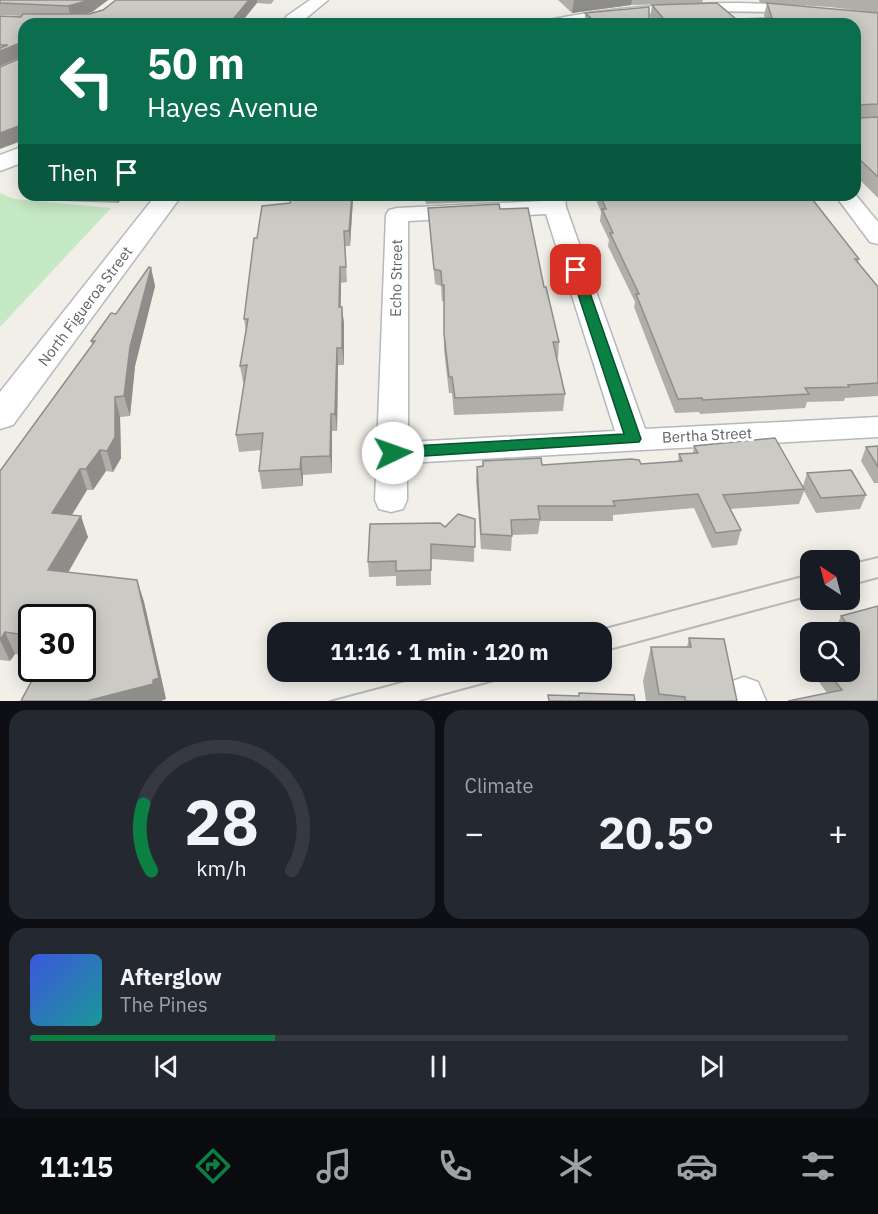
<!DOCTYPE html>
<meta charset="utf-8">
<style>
:root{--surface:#171b24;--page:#242831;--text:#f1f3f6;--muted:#9ea1a6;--line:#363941;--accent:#0b8043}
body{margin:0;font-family:"IBM Plex Sans",sans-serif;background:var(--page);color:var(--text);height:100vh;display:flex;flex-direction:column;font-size:22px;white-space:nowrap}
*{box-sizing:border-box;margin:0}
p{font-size:20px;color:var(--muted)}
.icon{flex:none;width:33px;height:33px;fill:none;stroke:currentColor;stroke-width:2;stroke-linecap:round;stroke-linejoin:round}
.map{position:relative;height:701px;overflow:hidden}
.details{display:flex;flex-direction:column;gap:9px;padding:9px;background:#0d0f14;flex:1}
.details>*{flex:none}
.banner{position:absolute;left:18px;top:18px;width:843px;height:183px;border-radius:18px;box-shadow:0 3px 15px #0003;background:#0b6e4f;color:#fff;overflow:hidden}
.needle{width:39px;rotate:324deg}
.fabs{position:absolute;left:800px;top:550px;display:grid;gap:12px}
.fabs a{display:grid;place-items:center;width:60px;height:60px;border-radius:12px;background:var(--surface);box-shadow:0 3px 15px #0003;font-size:30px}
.speed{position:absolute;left:18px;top:604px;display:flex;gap:12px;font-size:30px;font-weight:700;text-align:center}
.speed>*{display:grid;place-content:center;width:78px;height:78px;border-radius:50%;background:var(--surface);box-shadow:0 3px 15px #0003;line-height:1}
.speed .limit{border:3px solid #111;border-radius:9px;background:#fff;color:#111}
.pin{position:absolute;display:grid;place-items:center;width:51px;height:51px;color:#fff;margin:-26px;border-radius:12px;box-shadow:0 3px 9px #0006}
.me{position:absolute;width:66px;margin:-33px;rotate:87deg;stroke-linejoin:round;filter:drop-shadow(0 0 4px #0008)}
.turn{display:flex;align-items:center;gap:21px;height:126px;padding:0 30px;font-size:27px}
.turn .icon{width:78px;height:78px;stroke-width:2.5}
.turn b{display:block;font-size:42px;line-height:51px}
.then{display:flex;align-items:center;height:57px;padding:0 30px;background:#0003;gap:12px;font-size:22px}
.big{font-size:45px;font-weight:700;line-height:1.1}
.details .widget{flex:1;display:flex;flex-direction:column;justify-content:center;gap:9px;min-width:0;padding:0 21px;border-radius:18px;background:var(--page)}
.details .dial{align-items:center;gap:0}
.dial svg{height:156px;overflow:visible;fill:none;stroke:var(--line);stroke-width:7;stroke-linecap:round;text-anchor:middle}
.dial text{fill:var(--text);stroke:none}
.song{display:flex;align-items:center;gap:18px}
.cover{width:72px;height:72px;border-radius:9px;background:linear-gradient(135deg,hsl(230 70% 55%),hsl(180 70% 35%))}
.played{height:6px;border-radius:3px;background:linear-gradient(90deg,var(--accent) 30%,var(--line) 30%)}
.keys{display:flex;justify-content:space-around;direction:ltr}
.heat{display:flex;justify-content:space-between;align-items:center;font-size:33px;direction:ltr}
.details .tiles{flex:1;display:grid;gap:9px;grid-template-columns:1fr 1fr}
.widget:last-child{grid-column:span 2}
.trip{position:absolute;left:267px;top:622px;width:345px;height:60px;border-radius:18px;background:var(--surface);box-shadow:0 3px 15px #0003;font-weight:700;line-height:60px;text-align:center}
.menu{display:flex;height:96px;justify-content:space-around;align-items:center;background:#090b0e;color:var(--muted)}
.menu .icon{width:42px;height:42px}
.menu .current{color:var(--accent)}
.menu b{font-size:27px;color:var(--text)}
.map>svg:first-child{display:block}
.green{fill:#c5e8c5}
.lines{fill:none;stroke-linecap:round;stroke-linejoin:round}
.minor-casing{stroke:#b5b8bc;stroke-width:3}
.tertiary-casing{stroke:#b5b8bc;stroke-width:3}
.secondary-casing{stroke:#b6babf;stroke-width:3}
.minor{fill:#fff;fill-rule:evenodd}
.tertiary{fill:#fff;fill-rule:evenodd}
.secondary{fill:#fff;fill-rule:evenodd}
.tram{stroke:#b6b7b8;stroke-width:2}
.wall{fill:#afaea9}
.shaded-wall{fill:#8f8d8a}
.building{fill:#cccac5;stroke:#8f8d8a;stroke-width:1.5}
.route{fill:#0b8043;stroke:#07532c;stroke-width:1.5}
.labels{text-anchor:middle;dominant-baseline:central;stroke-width:6;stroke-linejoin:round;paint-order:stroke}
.street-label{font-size:15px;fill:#5f6368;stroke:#fff}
</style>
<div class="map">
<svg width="878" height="701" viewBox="0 0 878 701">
<rect width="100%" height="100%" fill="#f1efe8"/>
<path class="green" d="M0,193L15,199L111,208L0,327Z"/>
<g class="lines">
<g class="minor-casing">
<g id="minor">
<path d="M24,0H39L42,6L40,9L0,22V13L28,4Z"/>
<path d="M738,3L801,5L808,9L801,13C748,11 696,10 643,14C609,16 576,24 542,24L549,20C612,7 674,3 738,3Z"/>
<path d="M855,194L878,222V244L870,242L835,195Z"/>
<path d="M545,195H565L566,207L645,429L878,417V437L407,463V500L403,509L391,512L379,509L375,500L386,215L389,210L397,208L544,201ZM546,214L615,431L408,442V221Z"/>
<path d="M744,677L758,682L766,701H726L724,695L730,682Z"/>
</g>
</g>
<g class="tertiary-casing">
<path id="tertiary" d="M24,146V162L0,171V155Z"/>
</g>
<g class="secondary-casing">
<g id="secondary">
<path d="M310,0H328L299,24H287L284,20L287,16Z"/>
<path d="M156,195H182L13,425L0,429V392Z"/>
</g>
</g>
<use href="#minor" class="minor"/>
<use href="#tertiary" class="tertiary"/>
<use href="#secondary" class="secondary"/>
<g class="tram">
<path d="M849,564L878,557"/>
<path d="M849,586L878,578"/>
<path d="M586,633L810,574"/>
<path d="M602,652L810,596"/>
<path d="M330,701L439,672"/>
<path d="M420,701L527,672"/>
</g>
</g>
<g class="wall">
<path d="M0,0H108L92,12L84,14H89L103,10L116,0H274L271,4L257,3L24,24V140L21,57L0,66V16L21,17L22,16L0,15Z"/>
<path d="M558,0H703L702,3L631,5L572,13Z"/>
<path d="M759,0H878V13L830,7L779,4L878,13V198L855,175V24H656L650,17L652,5L736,19L765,18L764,15L767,4L760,3Z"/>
<path d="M585,13L649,24H585Z"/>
<path d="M33,195H125L118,203L35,200Z"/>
<path d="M291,195H496V201L426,204L425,199H405V197L353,199L350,246H345L347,282L341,283V307L344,323V365H338L337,431H332V473L303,475V486L262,489L259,471L261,450L239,452L236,435L244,382H243L240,366L246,331L244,319L257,238L290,203Z"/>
<path d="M594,195H811V197L859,259L858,262L878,287V396L845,398L844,401L807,402L805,408L700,414L699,412L675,413L634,307L635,302L608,246L609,240L600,221L601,212Z"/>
<path d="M428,208L500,209L544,287L559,342L558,358H556L565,394L563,411L454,415L452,393H449L444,350V301H442L441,286L435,284L429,222Z"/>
<path d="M151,268L155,286L135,366L130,416L120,417L121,458L113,472L106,471L93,490H87L72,515L88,537L68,573L137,580L144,602L166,699L82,618H32V656L15,654L10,661L0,660V471L92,345L91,341L116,314Z"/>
<path d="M694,446L803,486L807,473L866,495L860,509L816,513L804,491L799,504L730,509L741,530L737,545L712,548L694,508L613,515V521H540L538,534L512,535L511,551L481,549L476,481L477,467L483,466V461L542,465L641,464L678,461L679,454L693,453Z"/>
<path d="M878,446V483H874L861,461L866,447Z"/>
<path d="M475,519L474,562L431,559V585L396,586V576L369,577L368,562L445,527Z"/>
<path d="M878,606V701L827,693L812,672H849V633H837L835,630L841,616Z"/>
<path d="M689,638L737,701H646L643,681L651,647H687Z"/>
<path d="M809,645H810V670L803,660Z"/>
</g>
<g class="shaded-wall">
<path d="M90,0H108L92,12L71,18L68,6Z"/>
<path d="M249,0H257V3L240,24H229Z"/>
<path d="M574,0H632L631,5L572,13Z"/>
<path d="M20,43L23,56L0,66V51Z"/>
<path d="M24,124V140L0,149V133Z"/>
<path d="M116,195H125L118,203Z"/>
<path d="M352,195H353V199L350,246L349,231Z"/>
<path d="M340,267L341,283L340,323L339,307Z"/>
<path d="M151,268L155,286L135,366L130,416L124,396L130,347Z"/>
<path d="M342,307L344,323V365L342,348Z"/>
<path d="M337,348L338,365L337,431L335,414Z"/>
<path d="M115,397L120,417L121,458L113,472L107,451Z"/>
<path d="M331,414L332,431V473L330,456Z"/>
<path d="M100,450L106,471L93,490L86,469Z"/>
<path d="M301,457L303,475V486L300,469Z"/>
<path d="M80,469L87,490L60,534L52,513Z"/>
<path d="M81,516L88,537L57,592L48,570Z"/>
<path d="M137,580L144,602L166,699L161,701H87L153,680Z"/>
<path d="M5,632L15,654L10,661L0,640Z"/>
</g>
<g class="building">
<path d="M0,0H90L68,6L0,3Z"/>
<path d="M116,0H249L229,24H24V124L0,133V67L21,58L23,45L20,43L0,51V48L8,45H0V16L21,17L23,14H89L103,10Z"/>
<path d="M717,3L736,19L772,18L767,3L878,13V104L857,105L858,118L878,117V177L855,155V24H668L652,5Z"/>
<path d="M649,7V24H598L585,13Z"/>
<path d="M358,21L366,24H349Z"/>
<path d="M291,195H352L349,231H344L346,267H340L339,307H342V348H337L335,414H331L330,456L301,457L300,469L259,471L263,433L236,435L247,365L240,366L248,319H244L254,238H257L262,206L290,203Z"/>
<path d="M600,195H809L859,259H855L878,287V383L848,385L849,387L805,388L809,394L703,400L702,398L678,399L636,294H639L610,233H613L602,209H606Z"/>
<path d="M499,204L500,209L528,208L544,287H546L559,342H553L565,394L455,398L452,377H449L444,334V285H442L441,271L434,269L428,208Z"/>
<path d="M149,267L151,268L130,347L124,396L115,397V437L107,451L100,450L86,469H80L52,513L81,516L48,570L137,580L159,678L153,680V684L87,701H21L38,669H82V618H32V636L5,632L0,640V471L95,341H91L111,313L116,314Z"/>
<path d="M775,438L804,489L723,495L741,530L716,533L698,494L613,501L615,506H538L540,519L511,520L512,536L481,534L477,467L483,466V461L541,458L542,465L631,459L639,460L641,464L682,461L679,454L698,453L694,446Z"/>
<path d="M878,446V467L866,447Z"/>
<path d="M851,470L866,495L821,498L807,473Z"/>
<path d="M458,514L475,519V547L431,544V570L396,571V561L368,562L370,524L440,523L445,527Z"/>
<path d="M878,606V701H788L842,690L828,672H849V633L853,632L841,616Z"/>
<path d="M689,638L724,639L737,701H685V697L659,694L651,647H691Z"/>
<path d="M579,693L634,695L635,701H549L548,695L579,696Z"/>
</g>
<path class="route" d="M576,266L582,270L641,439L639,442L393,458L388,457L385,453L388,449L393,447L624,434L570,270Z"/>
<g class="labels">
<g class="street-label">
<text transform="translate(396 278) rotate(-89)">Echo Street</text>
<text transform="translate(85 306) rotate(-53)">North Figueroa Street</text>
<text transform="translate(707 435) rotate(-3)">Bertha Street</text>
</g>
</g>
</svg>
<div class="fabs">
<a><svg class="needle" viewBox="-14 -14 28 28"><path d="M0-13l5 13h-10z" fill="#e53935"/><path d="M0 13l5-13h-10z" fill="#9ea1a6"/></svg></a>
<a><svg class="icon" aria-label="search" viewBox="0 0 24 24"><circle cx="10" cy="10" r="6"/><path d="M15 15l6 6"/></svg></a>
</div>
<div class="speed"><div class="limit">30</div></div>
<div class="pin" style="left:576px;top:270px;background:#d93025"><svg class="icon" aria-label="arrive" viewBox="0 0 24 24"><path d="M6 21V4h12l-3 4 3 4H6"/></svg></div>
<svg class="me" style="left:393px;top:453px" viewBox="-20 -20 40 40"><circle r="19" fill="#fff"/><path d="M0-13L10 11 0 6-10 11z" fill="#0b8043"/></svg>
<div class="trip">11:16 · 1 min · 120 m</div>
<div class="banner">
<div class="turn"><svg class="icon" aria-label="left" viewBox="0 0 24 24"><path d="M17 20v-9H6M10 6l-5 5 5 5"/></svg><div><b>50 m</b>Hayes Avenue</div></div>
<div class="then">Then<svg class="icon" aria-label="arrive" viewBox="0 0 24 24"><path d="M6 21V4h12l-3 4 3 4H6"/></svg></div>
</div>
</div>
<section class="details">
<div class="tiles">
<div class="widget dial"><svg viewBox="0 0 100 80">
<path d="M14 69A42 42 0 1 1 86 69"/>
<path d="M14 69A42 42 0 0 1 10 35" stroke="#0b8043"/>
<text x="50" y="56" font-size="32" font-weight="700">28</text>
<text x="50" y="72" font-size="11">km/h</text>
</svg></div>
<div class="widget"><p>Climate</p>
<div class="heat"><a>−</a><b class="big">20.5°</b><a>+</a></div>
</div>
<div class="widget">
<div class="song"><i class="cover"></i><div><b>Afterglow</b><p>The Pines</p></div></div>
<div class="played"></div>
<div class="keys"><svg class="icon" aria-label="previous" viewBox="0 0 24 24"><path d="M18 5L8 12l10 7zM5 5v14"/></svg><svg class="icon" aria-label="pause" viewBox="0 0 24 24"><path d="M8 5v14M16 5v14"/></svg><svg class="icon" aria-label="next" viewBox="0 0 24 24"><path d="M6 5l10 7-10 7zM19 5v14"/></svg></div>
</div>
</div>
</section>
<nav class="menu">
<b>11:15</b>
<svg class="icon current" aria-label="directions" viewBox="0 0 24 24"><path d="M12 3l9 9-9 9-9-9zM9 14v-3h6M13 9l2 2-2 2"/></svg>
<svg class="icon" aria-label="music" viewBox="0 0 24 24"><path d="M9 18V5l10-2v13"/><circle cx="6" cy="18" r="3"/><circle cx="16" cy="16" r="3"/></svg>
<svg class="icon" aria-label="phone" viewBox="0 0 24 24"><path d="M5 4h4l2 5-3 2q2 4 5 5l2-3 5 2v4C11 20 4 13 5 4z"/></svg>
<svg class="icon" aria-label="climate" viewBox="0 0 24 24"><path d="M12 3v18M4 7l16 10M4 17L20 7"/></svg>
<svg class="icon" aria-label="car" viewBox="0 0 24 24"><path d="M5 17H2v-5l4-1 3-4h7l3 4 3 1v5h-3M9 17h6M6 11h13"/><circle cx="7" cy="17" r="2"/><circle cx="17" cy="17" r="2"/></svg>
<svg class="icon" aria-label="filters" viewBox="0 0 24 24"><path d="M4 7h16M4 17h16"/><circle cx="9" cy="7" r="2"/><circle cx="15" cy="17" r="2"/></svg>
</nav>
